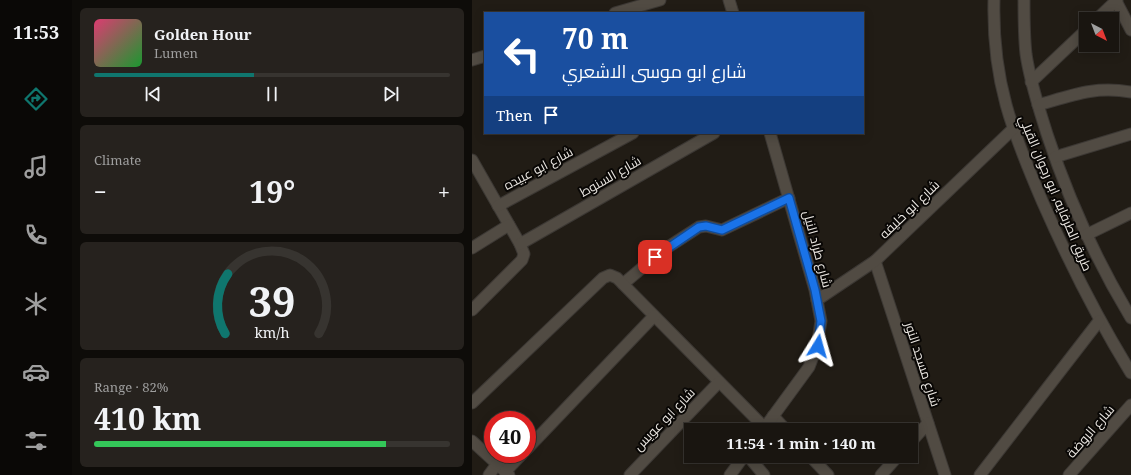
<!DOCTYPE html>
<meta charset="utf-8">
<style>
:root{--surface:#191510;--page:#26221e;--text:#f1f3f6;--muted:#9f9f9f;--line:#373430;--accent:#0f766e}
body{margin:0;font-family:"Noto Serif",Cairo,serif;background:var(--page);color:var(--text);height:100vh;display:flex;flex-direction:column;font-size:15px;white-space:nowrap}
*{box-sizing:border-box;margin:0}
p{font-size:13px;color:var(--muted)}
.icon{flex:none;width:22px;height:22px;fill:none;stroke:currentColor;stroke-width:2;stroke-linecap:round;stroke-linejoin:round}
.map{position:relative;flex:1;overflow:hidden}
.panel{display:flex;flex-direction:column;gap:8px;padding:8px;background:#0e0c09;width:400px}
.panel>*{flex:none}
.guide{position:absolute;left:12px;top:12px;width:380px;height:122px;border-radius:0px;box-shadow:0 2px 10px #0003,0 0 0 1px var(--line);background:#1a4fa0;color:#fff;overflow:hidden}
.needle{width:26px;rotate:138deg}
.tools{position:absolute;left:607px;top:12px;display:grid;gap:8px}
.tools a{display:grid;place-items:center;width:40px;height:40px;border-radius:0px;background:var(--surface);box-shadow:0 2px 10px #0003,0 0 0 1px var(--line);font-size:20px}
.speed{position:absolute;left:12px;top:411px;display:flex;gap:8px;font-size:20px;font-weight:700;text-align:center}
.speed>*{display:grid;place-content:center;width:52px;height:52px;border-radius:50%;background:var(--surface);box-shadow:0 2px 10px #0003,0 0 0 1px var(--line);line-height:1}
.speed .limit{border:6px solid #d22;background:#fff;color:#111}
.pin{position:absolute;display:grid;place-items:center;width:34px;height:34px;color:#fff;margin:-17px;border-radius:8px;box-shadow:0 2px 6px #0006}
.me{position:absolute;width:44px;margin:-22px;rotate:8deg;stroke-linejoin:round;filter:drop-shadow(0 0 3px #0008)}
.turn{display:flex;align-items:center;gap:14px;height:84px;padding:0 12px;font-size:18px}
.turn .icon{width:52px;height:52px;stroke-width:2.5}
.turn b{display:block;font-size:28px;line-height:34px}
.then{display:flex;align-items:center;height:38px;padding:0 12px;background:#0003;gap:8px;font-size:15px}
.big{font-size:30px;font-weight:700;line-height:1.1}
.panel .card{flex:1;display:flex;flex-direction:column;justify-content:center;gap:6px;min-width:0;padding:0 14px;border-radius:6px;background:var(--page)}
.panel .dial{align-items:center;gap:0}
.dial svg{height:104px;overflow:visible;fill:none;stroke:var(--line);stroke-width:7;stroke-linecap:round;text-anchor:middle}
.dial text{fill:var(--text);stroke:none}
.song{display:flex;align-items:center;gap:12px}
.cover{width:48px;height:48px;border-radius:6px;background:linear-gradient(135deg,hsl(340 70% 55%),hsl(130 70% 35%))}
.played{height:4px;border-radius:2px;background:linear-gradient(90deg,var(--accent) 45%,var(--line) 45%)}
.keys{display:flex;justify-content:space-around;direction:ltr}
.heat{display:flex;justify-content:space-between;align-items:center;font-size:22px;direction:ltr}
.charge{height:6px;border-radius:3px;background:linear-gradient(90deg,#34c759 82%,var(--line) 0)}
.trip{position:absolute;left:212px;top:423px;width:234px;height:40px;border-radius:0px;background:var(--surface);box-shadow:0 2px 10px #0003,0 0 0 1px var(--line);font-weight:700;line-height:40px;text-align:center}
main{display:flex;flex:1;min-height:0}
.dock{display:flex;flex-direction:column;width:72px;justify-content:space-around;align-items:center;background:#0a0806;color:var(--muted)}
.dock .icon{width:28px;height:28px}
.dock .active{color:var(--accent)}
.dock b{font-size:18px;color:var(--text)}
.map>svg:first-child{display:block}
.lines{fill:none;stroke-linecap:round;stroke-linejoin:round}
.minor-casing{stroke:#3c3834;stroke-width:13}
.tertiary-casing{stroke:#3c3834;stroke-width:13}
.minor{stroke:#514b43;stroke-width:11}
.tertiary{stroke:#514b43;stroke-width:11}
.route-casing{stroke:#114b97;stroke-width:10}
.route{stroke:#1a73e8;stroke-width:7}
.labels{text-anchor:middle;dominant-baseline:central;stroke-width:4;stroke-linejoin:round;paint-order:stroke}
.street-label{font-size:13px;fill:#ece8e3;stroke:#090705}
</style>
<main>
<nav class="dock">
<b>11:53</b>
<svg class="icon active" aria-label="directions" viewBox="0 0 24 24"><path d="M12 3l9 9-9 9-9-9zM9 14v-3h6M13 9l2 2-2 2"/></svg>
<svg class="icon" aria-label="music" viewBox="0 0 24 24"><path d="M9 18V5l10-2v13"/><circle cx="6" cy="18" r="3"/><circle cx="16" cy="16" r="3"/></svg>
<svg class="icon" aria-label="phone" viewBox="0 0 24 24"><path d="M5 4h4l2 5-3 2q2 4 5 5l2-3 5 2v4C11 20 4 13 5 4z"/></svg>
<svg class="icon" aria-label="climate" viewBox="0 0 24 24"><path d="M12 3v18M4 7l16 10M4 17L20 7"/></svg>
<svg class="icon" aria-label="car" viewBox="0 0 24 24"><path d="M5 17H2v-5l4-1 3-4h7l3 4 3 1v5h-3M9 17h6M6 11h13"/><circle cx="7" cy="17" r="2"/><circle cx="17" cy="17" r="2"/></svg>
<svg class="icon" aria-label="filters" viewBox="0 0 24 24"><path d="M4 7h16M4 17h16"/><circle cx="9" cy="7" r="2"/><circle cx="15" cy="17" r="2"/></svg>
</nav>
<section class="panel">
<div class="card">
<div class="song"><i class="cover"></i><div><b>Golden Hour</b><p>Lumen</p></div></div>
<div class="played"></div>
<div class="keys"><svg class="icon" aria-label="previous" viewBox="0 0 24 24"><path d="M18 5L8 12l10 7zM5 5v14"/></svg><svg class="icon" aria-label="pause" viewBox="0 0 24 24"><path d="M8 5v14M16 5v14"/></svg><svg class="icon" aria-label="next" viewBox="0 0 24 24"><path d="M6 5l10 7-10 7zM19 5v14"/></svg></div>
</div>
<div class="card"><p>Climate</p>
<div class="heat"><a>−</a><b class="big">19°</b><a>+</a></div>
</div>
<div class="card dial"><svg viewBox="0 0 100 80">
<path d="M14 69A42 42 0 1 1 86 69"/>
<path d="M14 69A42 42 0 0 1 16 23" stroke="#0f766e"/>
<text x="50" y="56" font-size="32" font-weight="700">39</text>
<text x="50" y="72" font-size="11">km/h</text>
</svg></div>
<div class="card"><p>Range · 82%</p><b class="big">410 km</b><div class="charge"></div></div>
</section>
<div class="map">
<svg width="659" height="475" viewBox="0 0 659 475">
<rect width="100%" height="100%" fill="#211c15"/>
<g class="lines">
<g class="minor-casing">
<g id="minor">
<path d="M522,0C520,81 540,131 571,203C597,262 625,318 659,373"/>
<path d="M552,0C552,18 552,36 554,54C558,82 567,108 575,134C596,198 624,260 659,318"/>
<path d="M644,1L659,30"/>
<path d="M143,13L188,0"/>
<path d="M625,19L645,0"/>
<path d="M0,60L13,56"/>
<path d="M559,82L614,30"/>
<path d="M566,105C601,95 622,86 659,92"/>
<path d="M583,157L659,134"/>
<path d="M0,160L48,244L52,254L50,260L0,310"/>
<path d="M26,206L161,133"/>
<path d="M614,235L659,213"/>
<path d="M48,244L242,133"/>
<path d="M0,248L37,225"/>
<path d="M403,261L473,475"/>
<path d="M151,284L190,251L227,227L234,226L250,230L317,198"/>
<path d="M345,300L403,261L541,129"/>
<path d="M0,403L131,278L138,275L145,278L293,428"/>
<path d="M301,416L314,430"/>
<path d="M0,441L37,475"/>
<path d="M439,442L456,423"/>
<path d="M55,449L182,316"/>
<path d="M276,456L292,475"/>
<path d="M338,456L356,475"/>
<path d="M33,472L50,454"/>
<path d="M17,475L25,464"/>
<path d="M158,475L247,382"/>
<path d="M409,475L426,456"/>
<path d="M508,475L627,321"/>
<path d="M597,475L659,405"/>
</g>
</g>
<g class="tertiary-casing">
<g id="tertiary">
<path d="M257,0L261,13"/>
<path d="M291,430L337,367L345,346L349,321L343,290L298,133"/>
<path d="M258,475L272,456"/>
</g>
</g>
<use href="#minor" class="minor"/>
<use href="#tertiary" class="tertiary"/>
</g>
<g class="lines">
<g class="route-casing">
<path id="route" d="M183,257L227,227L234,226L250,230L317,198L343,290L349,321L346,346"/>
</g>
<use href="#route" class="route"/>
</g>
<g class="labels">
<g class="street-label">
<text transform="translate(66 168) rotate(-28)">شارع ابو عبيده</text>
<text transform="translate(138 176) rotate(-30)">شارع السنوط</text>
<text transform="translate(584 193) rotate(67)">طريق الطرفايه, ابو رجوان القبلي</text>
<text transform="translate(437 209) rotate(-44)">شارع ابو خليفه</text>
<text transform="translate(346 249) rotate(75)">شارع طراد النيل</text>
<text transform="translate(451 364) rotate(72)">شارع مسجد النور</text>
<text transform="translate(192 419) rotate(-46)">شارع ابو عويس</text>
<text transform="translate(618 431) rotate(-49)">شارع الروضة</text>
</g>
</g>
</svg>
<div class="tools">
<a><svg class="needle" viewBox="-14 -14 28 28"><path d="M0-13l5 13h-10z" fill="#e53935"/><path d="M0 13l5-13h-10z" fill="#9f9f9f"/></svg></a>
</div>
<div class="speed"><div class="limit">40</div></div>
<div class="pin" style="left:183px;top:257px;background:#d93025"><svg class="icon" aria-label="arrive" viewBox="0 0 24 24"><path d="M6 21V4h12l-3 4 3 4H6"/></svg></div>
<svg class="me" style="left:346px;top:346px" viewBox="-20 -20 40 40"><path d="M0-17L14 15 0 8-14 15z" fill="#1a73e8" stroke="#fff" stroke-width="4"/></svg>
<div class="trip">11:54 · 1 min · 140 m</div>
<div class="guide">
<div class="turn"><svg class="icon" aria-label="left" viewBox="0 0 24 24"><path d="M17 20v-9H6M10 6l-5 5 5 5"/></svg><div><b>70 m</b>شارع ابو موسى الاشعري</div></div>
<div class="then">Then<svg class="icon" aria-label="arrive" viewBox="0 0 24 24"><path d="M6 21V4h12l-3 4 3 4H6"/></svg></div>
</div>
</div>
</main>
